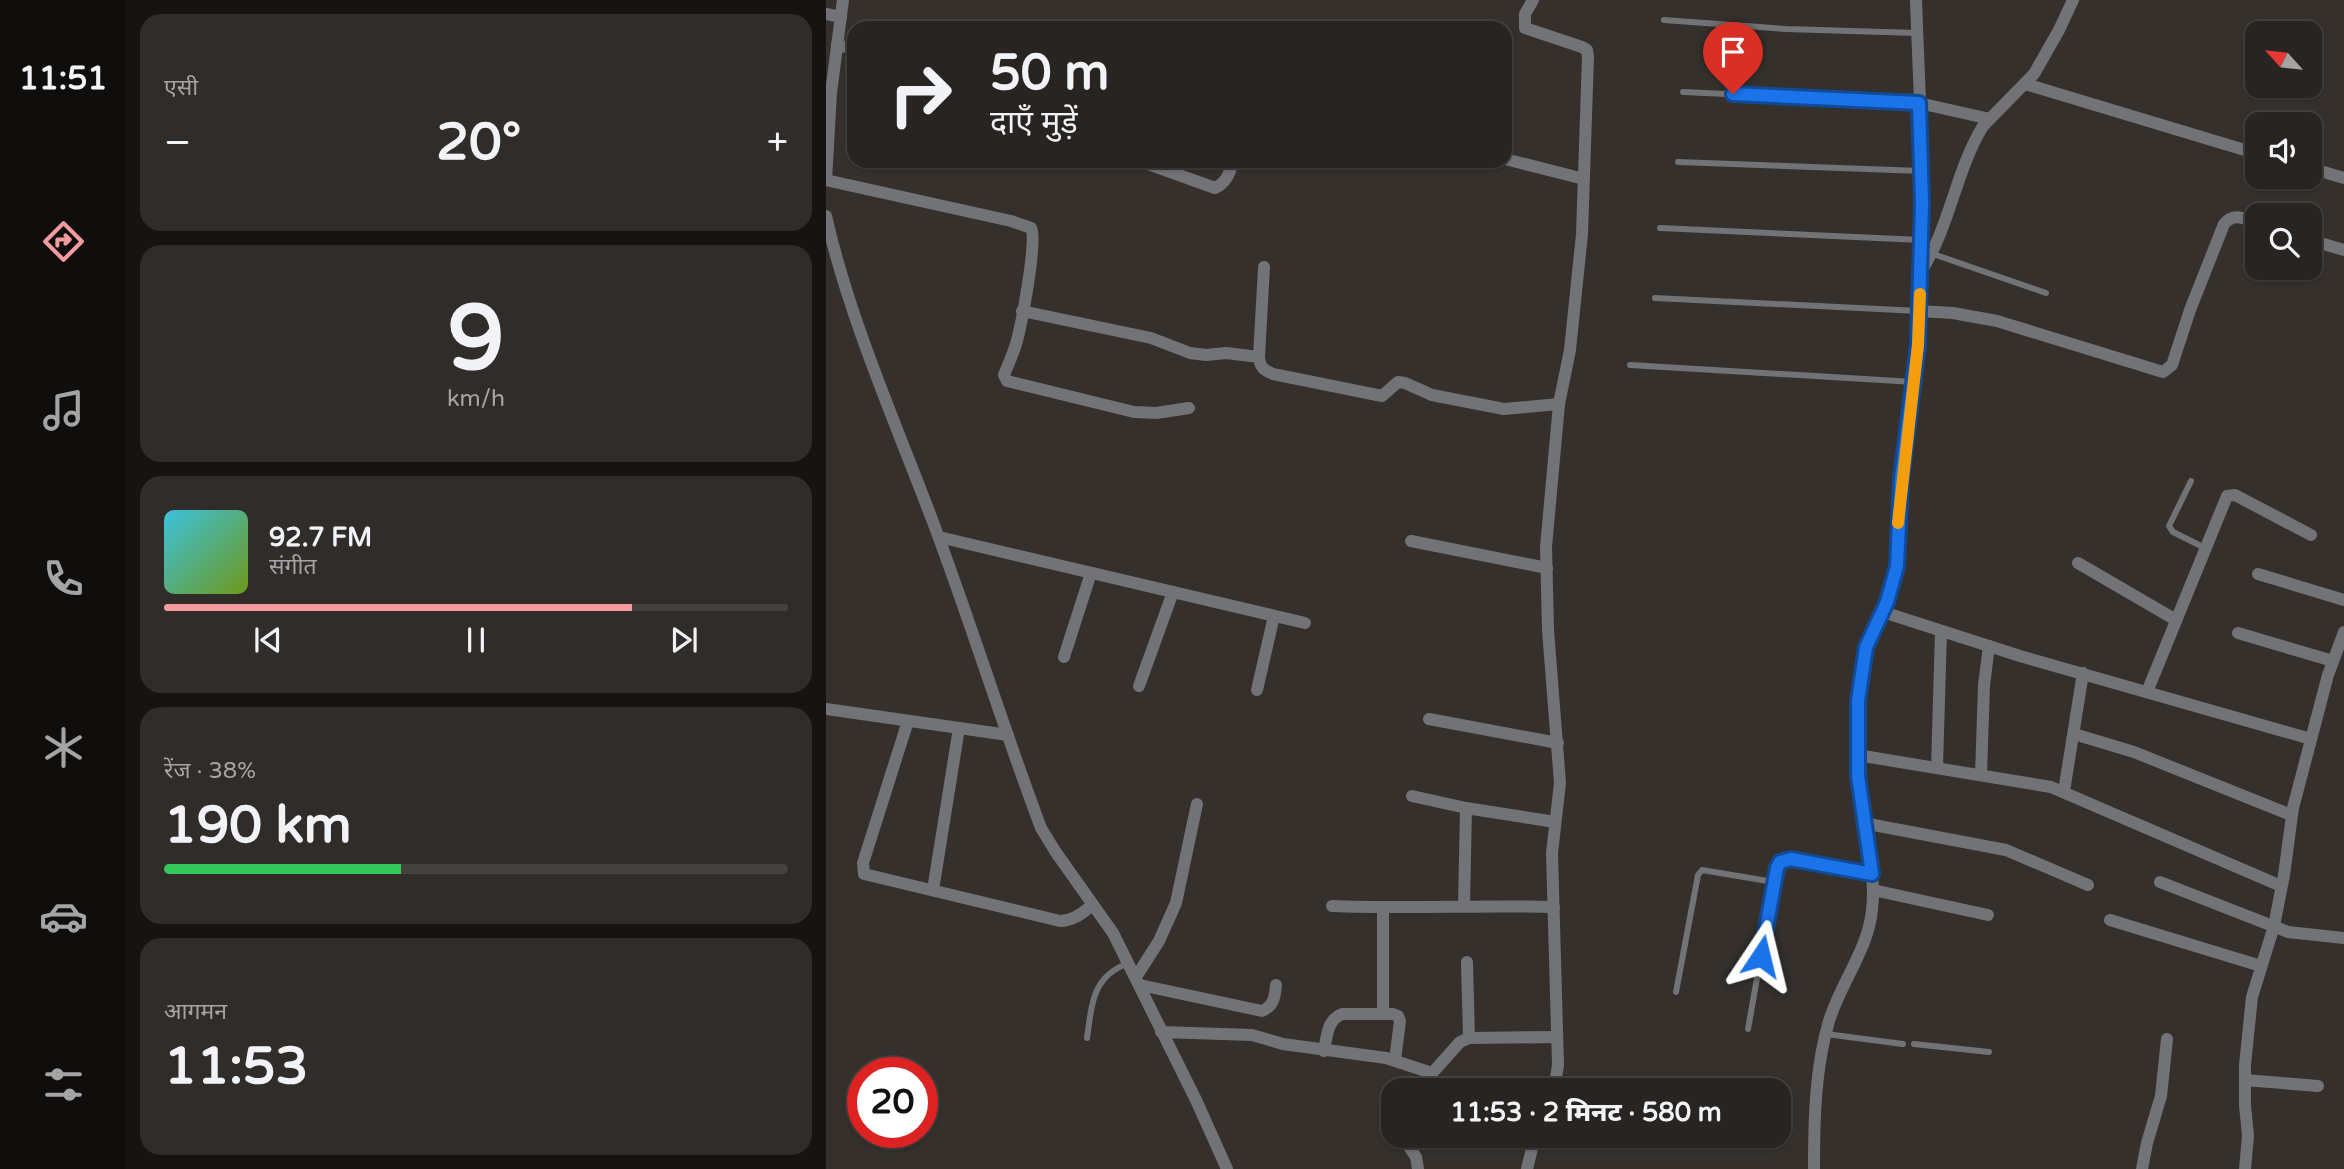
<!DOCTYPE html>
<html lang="hi">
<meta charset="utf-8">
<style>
:root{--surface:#282421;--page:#302c2a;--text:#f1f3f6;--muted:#a5a4a5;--line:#44413f;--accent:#f49b9f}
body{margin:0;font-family:"Varela Round","Noto Sans Devanagari",sans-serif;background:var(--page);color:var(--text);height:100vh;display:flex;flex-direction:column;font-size:26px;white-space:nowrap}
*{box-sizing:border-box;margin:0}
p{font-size:23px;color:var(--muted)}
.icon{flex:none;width:38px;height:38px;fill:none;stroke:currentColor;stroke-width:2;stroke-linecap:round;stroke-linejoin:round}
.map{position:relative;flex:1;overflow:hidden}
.panel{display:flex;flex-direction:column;gap:14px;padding:14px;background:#161412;width:700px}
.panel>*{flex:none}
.hud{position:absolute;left:21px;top:21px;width:665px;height:147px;border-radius:21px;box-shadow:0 2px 5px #0004,0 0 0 2px var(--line);background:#282421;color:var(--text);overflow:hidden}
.needle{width:46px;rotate:297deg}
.tools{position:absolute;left:1419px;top:21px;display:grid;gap:14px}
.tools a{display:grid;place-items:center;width:77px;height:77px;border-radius:14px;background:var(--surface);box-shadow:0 2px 5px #0004,0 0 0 2px var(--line);font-size:35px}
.speed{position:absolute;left:21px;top:1057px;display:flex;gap:14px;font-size:35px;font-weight:700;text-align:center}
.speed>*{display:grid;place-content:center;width:91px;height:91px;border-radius:50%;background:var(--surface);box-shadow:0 2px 5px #0004,0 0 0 2px var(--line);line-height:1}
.speed .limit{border:10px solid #d22;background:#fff;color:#111}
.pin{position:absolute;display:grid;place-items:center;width:60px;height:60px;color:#fff;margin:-72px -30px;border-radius:50% 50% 50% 0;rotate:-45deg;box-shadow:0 0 7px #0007}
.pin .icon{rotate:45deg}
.me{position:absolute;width:77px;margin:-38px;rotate:10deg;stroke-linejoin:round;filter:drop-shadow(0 0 5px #0008)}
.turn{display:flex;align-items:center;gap:24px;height:147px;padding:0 28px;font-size:32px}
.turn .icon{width:91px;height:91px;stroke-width:2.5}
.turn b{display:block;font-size:49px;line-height:60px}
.big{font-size:52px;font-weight:800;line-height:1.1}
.panel .widget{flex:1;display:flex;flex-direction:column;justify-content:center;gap:10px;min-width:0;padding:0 24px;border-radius:21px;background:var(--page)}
.panel .dial{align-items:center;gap:0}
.dial b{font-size:91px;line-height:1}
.song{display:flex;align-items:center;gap:21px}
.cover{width:84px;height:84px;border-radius:10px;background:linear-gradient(135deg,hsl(190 70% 55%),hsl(80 70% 35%))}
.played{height:7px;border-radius:4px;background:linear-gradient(90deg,var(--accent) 75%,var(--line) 75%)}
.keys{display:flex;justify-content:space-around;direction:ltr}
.heat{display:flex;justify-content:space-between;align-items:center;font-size:38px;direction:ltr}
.charge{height:10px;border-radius:5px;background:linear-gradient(90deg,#34c759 38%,var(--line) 0)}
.trip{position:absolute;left:555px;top:1078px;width:410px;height:70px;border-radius:21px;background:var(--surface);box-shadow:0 2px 5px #0004,0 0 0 2px var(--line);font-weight:800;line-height:70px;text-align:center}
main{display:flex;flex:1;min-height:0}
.dock{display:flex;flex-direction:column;width:126px;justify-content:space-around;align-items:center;background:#100e0d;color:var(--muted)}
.dock .icon{width:49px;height:49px}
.dock .current{color:var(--accent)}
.dock b{font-size:32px;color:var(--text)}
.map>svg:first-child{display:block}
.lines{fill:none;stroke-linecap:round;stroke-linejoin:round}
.lane{stroke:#727376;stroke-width:6}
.street{stroke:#727376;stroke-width:12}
.route-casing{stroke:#114b97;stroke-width:18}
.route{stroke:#1a73e8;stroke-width:12}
.slow{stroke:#f59e0b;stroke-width:12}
</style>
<main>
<nav class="dock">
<b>11:51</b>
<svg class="icon current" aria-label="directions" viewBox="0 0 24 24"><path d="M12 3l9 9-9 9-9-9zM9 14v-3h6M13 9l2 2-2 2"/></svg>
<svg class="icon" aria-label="music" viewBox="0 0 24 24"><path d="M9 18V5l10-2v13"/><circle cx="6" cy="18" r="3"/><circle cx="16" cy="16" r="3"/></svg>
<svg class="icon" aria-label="phone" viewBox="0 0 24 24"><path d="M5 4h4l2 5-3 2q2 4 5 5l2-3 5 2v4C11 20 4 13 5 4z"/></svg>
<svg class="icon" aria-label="climate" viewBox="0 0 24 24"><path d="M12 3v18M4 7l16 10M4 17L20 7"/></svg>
<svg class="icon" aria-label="car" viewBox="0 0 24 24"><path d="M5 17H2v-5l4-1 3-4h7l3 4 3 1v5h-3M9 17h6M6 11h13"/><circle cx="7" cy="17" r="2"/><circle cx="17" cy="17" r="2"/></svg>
<svg class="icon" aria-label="filters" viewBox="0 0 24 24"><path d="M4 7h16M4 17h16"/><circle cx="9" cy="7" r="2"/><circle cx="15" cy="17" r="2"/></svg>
</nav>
<section class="panel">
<div class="widget"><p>एसी</p>
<div class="heat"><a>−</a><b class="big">20°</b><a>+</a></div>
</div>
<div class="widget dial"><b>9</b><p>km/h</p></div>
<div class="widget">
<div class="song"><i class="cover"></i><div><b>92.7 FM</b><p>संगीत</p></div></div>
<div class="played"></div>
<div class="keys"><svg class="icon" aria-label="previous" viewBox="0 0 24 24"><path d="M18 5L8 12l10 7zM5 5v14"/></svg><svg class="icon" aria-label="pause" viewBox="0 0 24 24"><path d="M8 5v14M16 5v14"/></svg><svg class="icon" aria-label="next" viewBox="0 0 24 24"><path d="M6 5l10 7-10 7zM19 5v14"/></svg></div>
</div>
<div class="widget"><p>रेंज · 38%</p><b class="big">190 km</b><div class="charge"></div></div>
<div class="widget"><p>आगमन</p><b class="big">11:53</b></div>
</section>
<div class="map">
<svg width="1518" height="1169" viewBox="0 0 1518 1169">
<rect width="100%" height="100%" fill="#35302c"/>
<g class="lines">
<g class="lane">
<path d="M838,20L960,29L1091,33"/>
<path d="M857,92L1093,103"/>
<path d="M852,162L1095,171"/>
<path d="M834,228L1095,240"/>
<path d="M1107,254L1220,293"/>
<path d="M829,298L1093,311"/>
<path d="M804,365L1088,382"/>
<path d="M1365,481L1343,526L1347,532L1379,548"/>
<path d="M850,992L872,875L876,870L948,882C950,869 951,861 965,859L1046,874"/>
<path d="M922,1029L948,882"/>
<path d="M1000,1034L1077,1044"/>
<path d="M261,1038C266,1004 266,976 303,963"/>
<path d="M1088,1044L1163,1052"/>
</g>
<g class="street">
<path d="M707,0L699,14V28L756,47L761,50L762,57L756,234L744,350L733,404L720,547L722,630L734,783L726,853L732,1065L728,1090"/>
<path d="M0,14L15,17"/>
<path d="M11,45L28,49"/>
<path d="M1199,84L1432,154"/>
<path d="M1093,103L1164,119"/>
<path d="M679,159L758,179"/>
<path d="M314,161L389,188C400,183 404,173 407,161"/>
<path d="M1484,168L1518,178"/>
<path d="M0,180L185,221L205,228C212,239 195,327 190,344C187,354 182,365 178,375L181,381L308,412L330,413L363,408"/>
<path d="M0,180L5,93L17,0"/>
<path d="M0,216C23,318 70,424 107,522C145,623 177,727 215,828L229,851L287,933L370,1100L401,1169"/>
<path d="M1484,240L1518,250"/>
<path d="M438,267L433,357C434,368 438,370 447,374L556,396L572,382L579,383L606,395L678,409L733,404"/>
<path d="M1094,273C1124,228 1129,172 1157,126L1208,74L1233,30L1247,0"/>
<path d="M196,311L325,338L364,353L380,355L400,353L433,357"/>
<path d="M1093,311L1127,313L1171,321L1337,372L1346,365L1364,310L1398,224C1408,212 1419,219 1432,223"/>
<path d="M113,537L479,623"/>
<path d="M585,541L721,568"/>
<path d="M1252,563L1350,620"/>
<path d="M1432,574L1518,600"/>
<path d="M1057,612L1194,656L1485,739"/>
<path d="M1412,633L1507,661"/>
<path d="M238,657L265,573"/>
<path d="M313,686L347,592"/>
<path d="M431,690L448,616"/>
<path d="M1321,692L1401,496L1409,495L1485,535"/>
<path d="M0,709L182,735"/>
<path d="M603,719L732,743"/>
<path d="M82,721L37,863L38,874L234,921C248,921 257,912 267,905"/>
<path d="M1248,734L1308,752L1465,815"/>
<path d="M1031,755L1225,787L1455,886"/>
<path d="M1111,767L1115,632"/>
<path d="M1155,775L1158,685L1163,646"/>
<path d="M1238,791L1257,673"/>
<path d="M586,796L640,808L729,822"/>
<path d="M1037,823L1180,850L1262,885"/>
<path d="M1334,882L1462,932L1518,938"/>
<path d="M107,890L133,728"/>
<path d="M1047,890L1162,915"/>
<path d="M506,906C580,909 654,905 728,907"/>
<path d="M638,906L640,808"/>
<path d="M1284,920L1435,966"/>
<path d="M641,962L643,1038"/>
<path d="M310,977L333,941L350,903L371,804"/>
<path d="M314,985L436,1011C448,1006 449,996 450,985"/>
<path d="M557,1014V908"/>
<path d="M335,1032L426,1035L457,1044L560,1058L606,1073"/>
<path d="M498,1051C501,1036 501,1020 516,1014H567L572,1016L574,1021L569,1060"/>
<path d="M1419,1080L1492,1086"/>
<path d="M591,1090L634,1042L643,1038L731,1037"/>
<path d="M567,1119V1120"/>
<path d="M576,1136L590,1157L592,1169"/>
<path d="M701,1169L709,1136"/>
<path d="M988,1169C988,1120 989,1068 1003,1021C1015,982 1042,950 1046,910C1050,878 1041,848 1036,816C1031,777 1029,736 1032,697C1034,679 1035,661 1042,644C1052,618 1067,594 1071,566C1074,539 1072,510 1075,483C1079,437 1088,392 1092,346C1102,234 1094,113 1090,0"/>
<path d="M1316,1169L1321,1143L1335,1096L1341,1039"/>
<path d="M1419,1169L1422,1136L1419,1105V1065L1426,997L1448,926L1458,875L1467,808L1502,675L1518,632"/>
</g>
</g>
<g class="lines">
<g class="route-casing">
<path id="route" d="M907,94L1093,103L1096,203L1092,345L1075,479L1071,566L1061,602L1040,647L1032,701V776L1046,874L965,859L954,862L951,868L935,956"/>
</g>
<use href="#route" class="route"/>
<path class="slow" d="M1072,523L1092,345L1094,294"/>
</g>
</svg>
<div class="tools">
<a><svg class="needle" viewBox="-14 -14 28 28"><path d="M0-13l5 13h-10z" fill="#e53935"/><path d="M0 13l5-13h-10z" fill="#a5a4a5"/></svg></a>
<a><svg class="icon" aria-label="sound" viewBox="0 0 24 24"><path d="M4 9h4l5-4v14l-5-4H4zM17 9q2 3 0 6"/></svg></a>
<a><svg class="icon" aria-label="search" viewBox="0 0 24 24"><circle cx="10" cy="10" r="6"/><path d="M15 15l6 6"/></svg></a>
</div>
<div class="speed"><div class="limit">20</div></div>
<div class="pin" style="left:907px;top:94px;background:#d93025"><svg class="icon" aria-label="arrive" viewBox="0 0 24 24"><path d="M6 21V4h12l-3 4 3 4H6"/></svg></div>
<svg class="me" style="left:935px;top:956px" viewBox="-20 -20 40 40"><path d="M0-17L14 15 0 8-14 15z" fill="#1a73e8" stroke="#fff" stroke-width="4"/></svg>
<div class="trip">11:53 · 2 मिनट · 580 m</div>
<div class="hud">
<div class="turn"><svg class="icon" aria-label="right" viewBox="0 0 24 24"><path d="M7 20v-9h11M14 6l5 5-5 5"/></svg><div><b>50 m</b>दाएँ मुड़ें</div></div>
</div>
</div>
</main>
